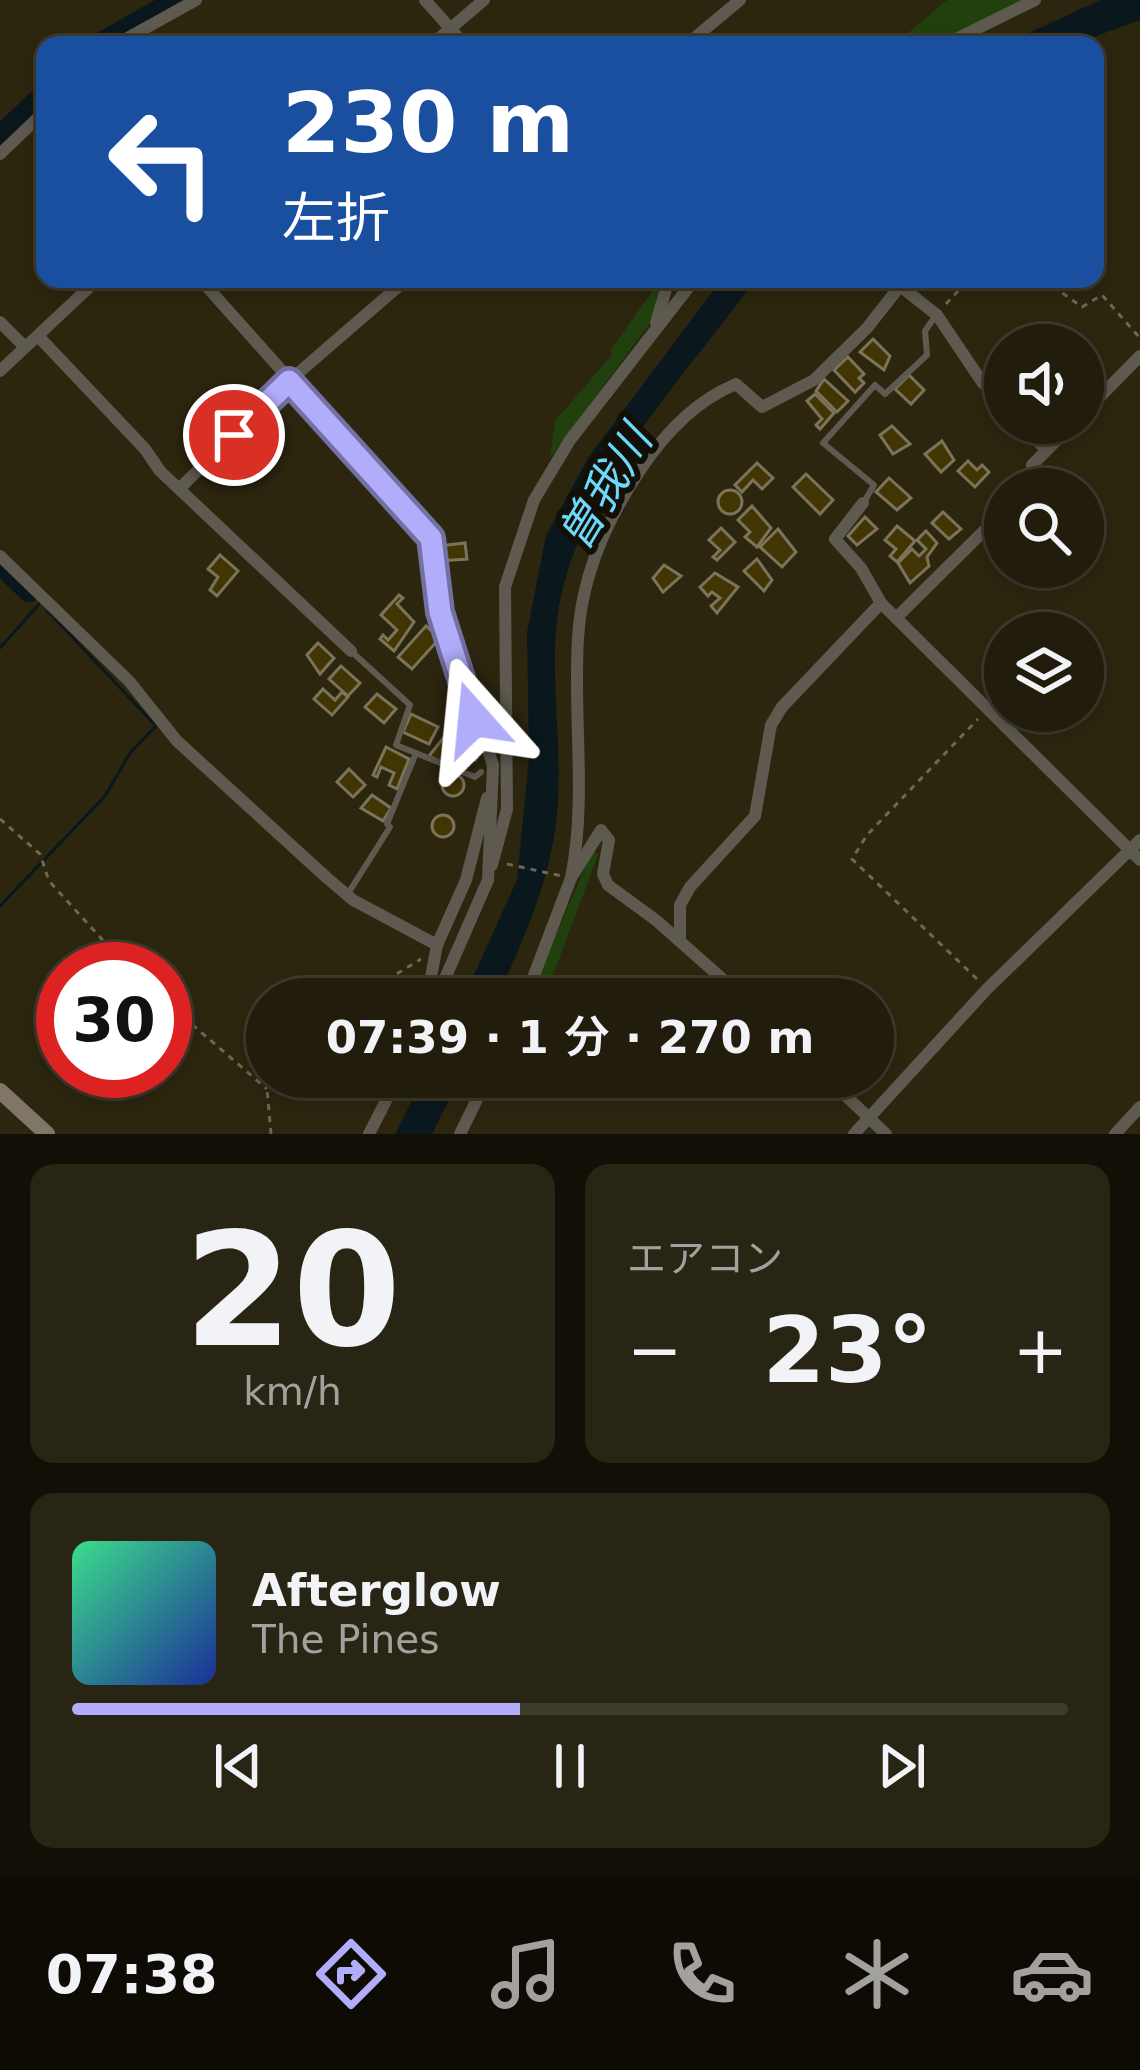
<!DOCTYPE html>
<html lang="ja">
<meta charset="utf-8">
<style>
:root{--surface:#211c0b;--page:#292514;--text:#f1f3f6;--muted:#a2a19d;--line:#3e3a2c;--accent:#b1adfa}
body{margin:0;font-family:"DejaVu Sans","Noto Sans JP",sans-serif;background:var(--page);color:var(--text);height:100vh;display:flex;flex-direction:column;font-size:45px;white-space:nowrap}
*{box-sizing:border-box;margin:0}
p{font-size:39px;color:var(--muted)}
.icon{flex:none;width:66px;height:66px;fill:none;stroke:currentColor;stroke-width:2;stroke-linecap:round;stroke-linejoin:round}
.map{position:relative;height:1134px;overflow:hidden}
.panel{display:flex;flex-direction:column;gap:30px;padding:30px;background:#120f06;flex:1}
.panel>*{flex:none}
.top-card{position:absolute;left:36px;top:36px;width:1068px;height:252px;border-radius:24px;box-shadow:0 6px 18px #0003,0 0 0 3px var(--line);background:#1a4fa0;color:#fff;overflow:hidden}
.tools{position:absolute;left:984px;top:324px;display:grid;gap:24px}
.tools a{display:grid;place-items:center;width:120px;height:120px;border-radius:50%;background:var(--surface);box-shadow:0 6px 18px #0003,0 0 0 3px var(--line);font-size:60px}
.speed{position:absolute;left:36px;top:942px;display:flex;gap:24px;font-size:60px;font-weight:700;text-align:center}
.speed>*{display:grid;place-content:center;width:156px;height:156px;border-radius:50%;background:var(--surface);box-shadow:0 6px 18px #0003,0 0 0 3px var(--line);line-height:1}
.speed .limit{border:18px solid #d22;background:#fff;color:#111}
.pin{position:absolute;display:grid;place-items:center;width:102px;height:102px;color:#fff;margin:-51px;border:6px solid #fff;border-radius:50%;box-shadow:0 3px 12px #0007}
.me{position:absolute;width:132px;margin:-66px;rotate:342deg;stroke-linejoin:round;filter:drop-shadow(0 0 9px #0008)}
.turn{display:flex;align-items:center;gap:42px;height:252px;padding:0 48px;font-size:54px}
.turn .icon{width:156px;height:156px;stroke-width:2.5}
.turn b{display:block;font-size:84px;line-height:102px}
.big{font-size:90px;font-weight:600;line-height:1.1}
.panel .widget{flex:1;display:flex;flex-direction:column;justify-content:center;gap:18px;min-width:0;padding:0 42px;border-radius:24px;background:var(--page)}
.panel .dial{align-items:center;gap:0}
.dial b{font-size:156px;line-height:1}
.song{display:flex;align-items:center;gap:36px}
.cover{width:144px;height:144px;border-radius:18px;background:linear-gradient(135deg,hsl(150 70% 55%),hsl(230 70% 35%))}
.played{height:12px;border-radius:6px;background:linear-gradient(90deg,var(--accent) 45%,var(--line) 45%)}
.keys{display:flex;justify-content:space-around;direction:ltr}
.heat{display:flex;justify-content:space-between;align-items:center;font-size:66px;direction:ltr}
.panel .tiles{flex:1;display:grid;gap:30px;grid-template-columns:1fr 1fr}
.widget:last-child{grid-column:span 2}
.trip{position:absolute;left:246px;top:978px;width:648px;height:120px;border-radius:60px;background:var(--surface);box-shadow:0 6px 18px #0003,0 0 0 3px var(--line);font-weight:600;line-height:120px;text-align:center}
.menu{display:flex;height:192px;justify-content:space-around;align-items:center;background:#0d0b04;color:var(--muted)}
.menu .icon{width:84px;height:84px}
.menu .selected{color:var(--accent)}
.menu b{font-size:54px;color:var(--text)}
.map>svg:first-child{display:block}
.green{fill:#20410e}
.water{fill:#0a181d}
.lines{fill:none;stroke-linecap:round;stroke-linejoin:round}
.stream{stroke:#0a181d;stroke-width:3}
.river{stroke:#0a181d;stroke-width:21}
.building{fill:#423504;stroke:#7b745b;stroke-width:3}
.path{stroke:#6d6854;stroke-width:3;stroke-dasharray:6 6;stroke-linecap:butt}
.lane{stroke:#5f5a50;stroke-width:6}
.street{stroke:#5f5a50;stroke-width:12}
.secondary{stroke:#807667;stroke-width:16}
.route-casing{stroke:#7370a2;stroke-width:30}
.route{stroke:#b1adfa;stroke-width:21}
.labels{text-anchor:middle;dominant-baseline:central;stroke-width:12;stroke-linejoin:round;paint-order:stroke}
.water-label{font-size:45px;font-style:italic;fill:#6cd8fd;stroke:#120f06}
</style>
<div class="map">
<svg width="1140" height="1134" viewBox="0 0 1140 1134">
<rect width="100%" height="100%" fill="#2c260f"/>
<g class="green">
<path d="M947,0H1022L932,45H894Z"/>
<path d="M661,279L659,304L647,327L550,458L555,421L613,354L610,351Z"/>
<path d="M593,849L598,855L544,999H528Z"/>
</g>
<g class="water">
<path d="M1100,0H1140V20L1072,45H1003Z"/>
<path d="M722,279H756C684,378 588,474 561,597C547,658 562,735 558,799C555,871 526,933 497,999H463L517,880L529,758L527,632L546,536L588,458Z"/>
<path d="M424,1077H460L432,1134H395Z"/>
</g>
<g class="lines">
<g class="stream">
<path d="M0,648L40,603"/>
<path d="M0,906L105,796L130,753L156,726L47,610"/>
</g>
<g class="river">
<path d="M97,45L176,0"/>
<path d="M0,136L45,93"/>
<path d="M0,564L29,592"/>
</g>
</g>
<g class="building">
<path d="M873,339L890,356L884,370L860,352Z"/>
<path d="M848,357L864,374L859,378L864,383L855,392L834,370Z"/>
<path d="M909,375L924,390L911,404L895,389Z"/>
<path d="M824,379L848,401L837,412L816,391Z"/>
<path d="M815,394L834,413L820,429L816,425L822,419L807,401Z"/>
<path d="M892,426L910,444L893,454L880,435Z"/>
<path d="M942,441L954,460L941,472L925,454Z"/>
<path d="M968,461L977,470L982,465L989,472L975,487L958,471Z"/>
<path d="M757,463L773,478L762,489L753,480L742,492L735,485Z"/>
<path d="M806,474L833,500L820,514L793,487Z"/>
<path d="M889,478L911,498L897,510L876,492Z"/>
<circle cx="730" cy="502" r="12"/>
<path d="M752,506L771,528L757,547L745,537L750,532L738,520Z"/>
<path d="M943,512L961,529L949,539L932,523Z"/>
<path d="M865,517L877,529L857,545L848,536Z"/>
<path d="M897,526L915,541L897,562L890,556L896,549L885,540Z"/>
<path d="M721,528L735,542L717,560L713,557L720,550L709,540Z"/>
<path d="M778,529L796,552L782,567L760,547Z"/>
<path d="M926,531L937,543L927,557L929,566L910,583L898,563L912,549L919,556L926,549L917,540Z"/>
<path d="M465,543L467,559L440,561L438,546Z"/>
<path d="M220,555L238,571L217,596L210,590L218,577L208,569Z"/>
<path d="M757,559L772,580L764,591L744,571Z"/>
<path d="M664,565L681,576L663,592L653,578Z"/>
<path d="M715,573L738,587L717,613L711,606L720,598L712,592L708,596L700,587Z"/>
<path d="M399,595L403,598L397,604L414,622L394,651L380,639L383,635L388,640L397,630L381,615Z"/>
<path d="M426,626L440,638L412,669L398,657Z"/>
<path d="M318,643L334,658L320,674L307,655Z"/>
<path d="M341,666L360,683L348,696L329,679Z"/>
<path d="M323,689L335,700L342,692L348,697L332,715L314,699Z"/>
<path d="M377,694L396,709L384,723L365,707Z"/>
<path d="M411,714L438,727L429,744L403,732Z"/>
<path d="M449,731L458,735L444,763L429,756Z"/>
<path d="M459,739L482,750L475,760L466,754L461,767L447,761Z"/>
<path d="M386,747L409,759L397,789L389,785L394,773L381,767L377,777L373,775Z"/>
<path d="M349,769L365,785L353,797L337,782Z"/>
<circle cx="453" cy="785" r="11"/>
<path d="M372,795L391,808L383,821L361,808Z"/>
<circle cx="443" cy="826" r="11"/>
</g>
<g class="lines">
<g class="path">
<path d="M1043,279L1082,307L1102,295L1140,338"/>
<path d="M946,304L969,279"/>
<path d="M0,819L40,854L49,881L129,969"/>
<path d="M507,864L562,876"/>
<path d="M977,979L852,859L867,835L978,719"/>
<path d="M356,999L421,959"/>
<path d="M165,1001L267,1089"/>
<path d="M271,1134L267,1089L272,1077"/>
</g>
<g class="lane">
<path d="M864,502L874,485L823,443L875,385L885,394L927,355L925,331L934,318"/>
<path d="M351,651L410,705L396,745L475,777L481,772"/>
<path d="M349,892L390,827L387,824L416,753"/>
</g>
<g class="street">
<path d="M425,0L465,45"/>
<path d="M115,45L196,0"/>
<path d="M431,45L484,0"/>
<path d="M686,45L740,0"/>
<path d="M944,45L1035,0"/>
<path d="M0,154L45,111"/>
<path d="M200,279L431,538L440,612L493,765L488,880L436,999"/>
<path d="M0,322L25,347"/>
<path d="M656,323L669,279"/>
<path d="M38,336L145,449L160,471L351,651"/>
<path d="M0,371L98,279"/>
<path d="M1083,414L1140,356"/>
<path d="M1021,423L1046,450"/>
<path d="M179,489L289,381L407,279"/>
<path d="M1026,489L1032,482V465L1074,423"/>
<path d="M863,503L835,539L861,568L881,603L1140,860"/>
<path d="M0,556L129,681L177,741L326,877L353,900L437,945L427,999"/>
<path d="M896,618L1005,510"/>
<path d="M492,865L507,809L505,587L534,500L570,440L695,279"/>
<path d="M571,878C587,799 573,719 578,639C581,577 607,519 641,469C665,433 695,401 736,384L762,407L814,380L867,328L900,286L937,315L982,382L1005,406"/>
<path d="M680,941V905L690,887L755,816L771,725L782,707L881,603"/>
<path d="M437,945L466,880L487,798"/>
<path d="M525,999L571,878L601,830L609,840L603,874L608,885L657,921L745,999"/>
<path d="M826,1077L886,1134"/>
<path d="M369,1134L398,1077"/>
<path d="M460,1134L488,1077"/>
<path d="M854,1134L987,989L1140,840"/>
<path d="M1115,1134L1140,1107"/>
</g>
<path class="secondary" d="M0,1091L47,1134"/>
</g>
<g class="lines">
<g class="route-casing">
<path id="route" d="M234,435L289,381L431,538L440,612L474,719"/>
</g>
<use href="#route" class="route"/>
</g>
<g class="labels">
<g class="water-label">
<text transform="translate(605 488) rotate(-59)">曽我川</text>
</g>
</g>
</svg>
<div class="tools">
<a><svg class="icon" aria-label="sound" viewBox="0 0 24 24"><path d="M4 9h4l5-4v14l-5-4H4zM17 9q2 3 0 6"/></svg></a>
<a><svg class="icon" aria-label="search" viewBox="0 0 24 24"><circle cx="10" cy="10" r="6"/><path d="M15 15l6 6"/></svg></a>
<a><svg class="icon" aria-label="layers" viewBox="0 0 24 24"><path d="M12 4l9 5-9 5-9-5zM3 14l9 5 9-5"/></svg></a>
</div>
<div class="speed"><div class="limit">30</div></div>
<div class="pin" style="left:234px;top:435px;background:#d93025"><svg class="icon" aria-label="arrive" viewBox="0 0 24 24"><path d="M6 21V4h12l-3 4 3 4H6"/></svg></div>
<svg class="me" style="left:474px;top:719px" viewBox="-20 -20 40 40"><path d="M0-17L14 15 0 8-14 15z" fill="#b1adfa" stroke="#fff" stroke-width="4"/></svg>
<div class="trip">07:39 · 1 分 · 270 m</div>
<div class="top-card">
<div class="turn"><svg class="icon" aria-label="left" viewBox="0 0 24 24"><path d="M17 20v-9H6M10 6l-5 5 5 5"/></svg><div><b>230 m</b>左折</div></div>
</div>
</div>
<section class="panel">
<div class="tiles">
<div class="widget dial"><b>20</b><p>km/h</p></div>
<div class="widget"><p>エアコン</p>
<div class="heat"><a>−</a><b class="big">23°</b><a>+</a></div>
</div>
<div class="widget">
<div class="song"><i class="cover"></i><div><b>Afterglow</b><p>The Pines</p></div></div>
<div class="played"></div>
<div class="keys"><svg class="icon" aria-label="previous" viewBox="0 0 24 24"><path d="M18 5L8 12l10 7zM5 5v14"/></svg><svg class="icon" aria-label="pause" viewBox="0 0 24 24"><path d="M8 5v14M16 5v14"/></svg><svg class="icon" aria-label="next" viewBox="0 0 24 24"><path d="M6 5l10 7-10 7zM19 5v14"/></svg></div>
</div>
</div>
</section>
<nav class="menu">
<b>07:38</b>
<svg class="icon selected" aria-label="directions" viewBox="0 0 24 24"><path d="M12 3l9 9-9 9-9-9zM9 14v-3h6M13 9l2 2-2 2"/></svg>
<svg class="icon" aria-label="music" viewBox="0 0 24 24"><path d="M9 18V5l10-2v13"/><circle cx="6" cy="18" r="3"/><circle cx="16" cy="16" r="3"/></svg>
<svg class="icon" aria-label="phone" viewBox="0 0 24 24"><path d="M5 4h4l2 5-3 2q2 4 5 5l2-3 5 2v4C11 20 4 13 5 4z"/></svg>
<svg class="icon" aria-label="climate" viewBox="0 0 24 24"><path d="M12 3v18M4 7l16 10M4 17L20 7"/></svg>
<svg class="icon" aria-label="car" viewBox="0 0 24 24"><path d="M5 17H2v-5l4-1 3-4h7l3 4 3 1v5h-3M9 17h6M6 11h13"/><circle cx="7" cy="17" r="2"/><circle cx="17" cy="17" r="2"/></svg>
</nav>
